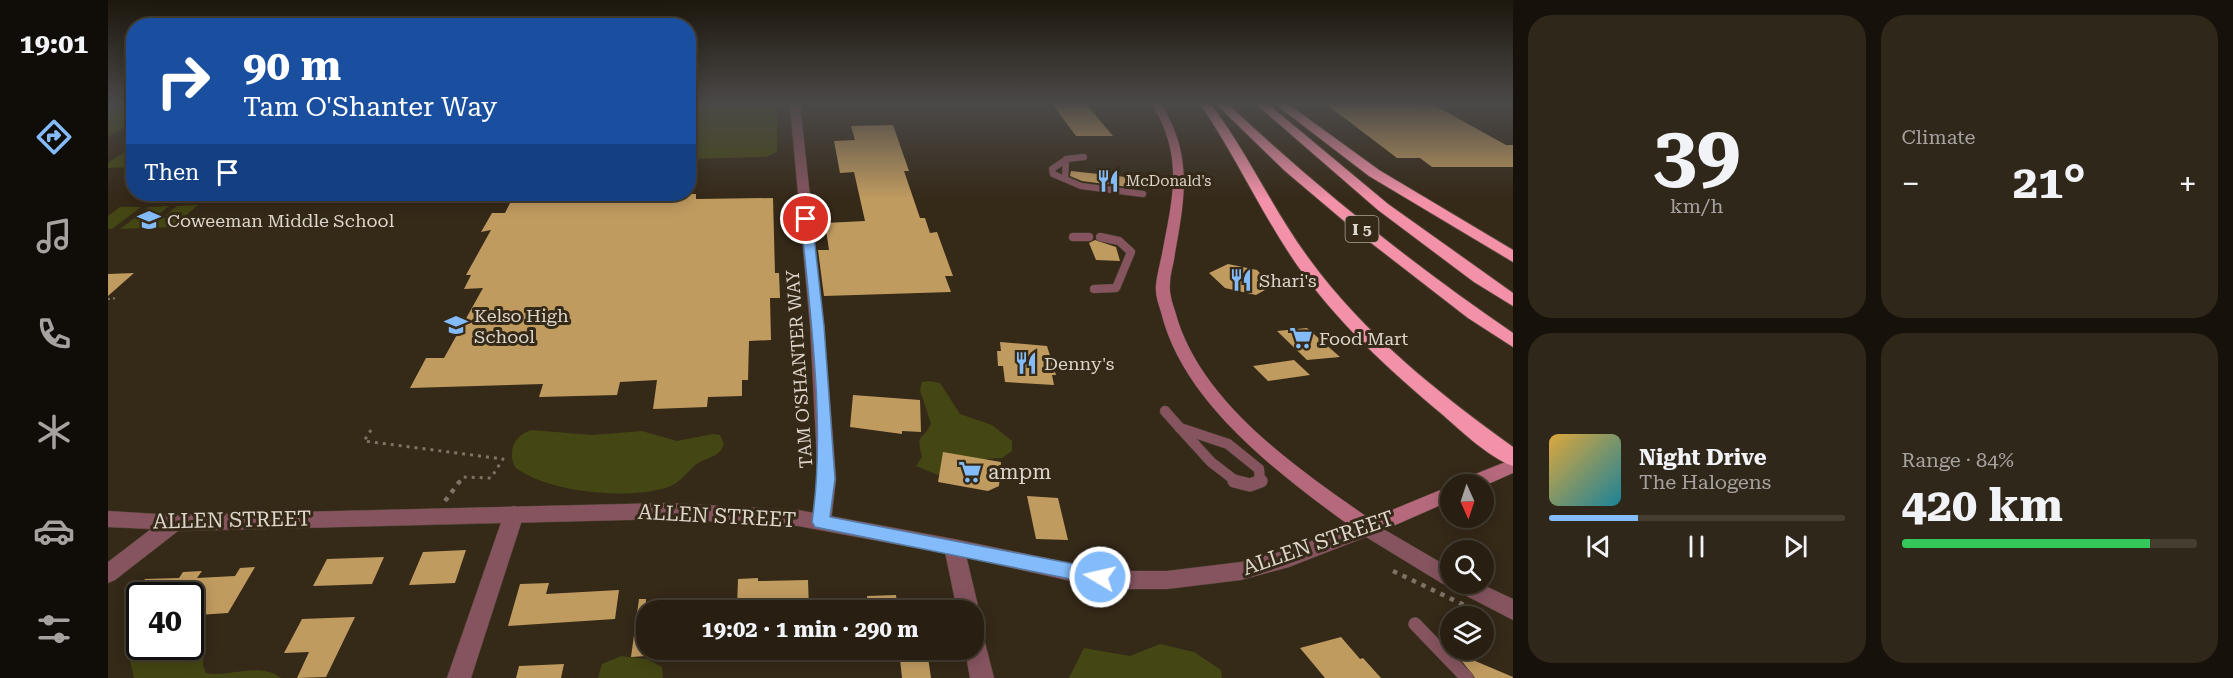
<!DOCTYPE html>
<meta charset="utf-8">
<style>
:root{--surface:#281f12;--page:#30271b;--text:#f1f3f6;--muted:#a5a29f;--line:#443d32;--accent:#84bcfb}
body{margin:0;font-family:"Roboto Serif",serif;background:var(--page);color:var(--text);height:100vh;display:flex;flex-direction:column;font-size:22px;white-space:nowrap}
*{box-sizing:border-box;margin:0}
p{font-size:20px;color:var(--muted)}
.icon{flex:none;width:33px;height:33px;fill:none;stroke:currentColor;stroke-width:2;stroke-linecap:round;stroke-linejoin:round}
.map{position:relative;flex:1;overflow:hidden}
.side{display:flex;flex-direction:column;gap:15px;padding:15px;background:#16110a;width:720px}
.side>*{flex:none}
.guide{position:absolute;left:18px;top:18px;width:570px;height:183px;border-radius:24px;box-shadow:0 3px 15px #0003,0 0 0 2px var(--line);background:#1a4fa0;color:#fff;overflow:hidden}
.needle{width:39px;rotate:177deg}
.controls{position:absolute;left:1332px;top:474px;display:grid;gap:12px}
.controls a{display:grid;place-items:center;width:54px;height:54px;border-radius:50%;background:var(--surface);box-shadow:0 3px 15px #0003,0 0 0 2px var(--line);font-size:30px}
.speed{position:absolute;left:18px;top:582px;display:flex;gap:12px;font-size:30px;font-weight:700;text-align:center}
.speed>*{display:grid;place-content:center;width:78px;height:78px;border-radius:50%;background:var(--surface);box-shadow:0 3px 15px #0003,0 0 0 2px var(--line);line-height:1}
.speed .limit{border:3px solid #111;border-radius:9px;background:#fff;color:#111}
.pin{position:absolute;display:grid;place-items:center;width:51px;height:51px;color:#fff;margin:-26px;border:3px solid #fff;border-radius:50%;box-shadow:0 2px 6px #0007}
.me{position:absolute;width:66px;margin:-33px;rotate:279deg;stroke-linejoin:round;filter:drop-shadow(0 0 4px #0008)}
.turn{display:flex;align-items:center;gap:21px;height:126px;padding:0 18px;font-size:27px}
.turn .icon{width:78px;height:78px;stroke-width:2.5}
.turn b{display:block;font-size:42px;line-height:51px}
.then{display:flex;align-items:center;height:57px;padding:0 18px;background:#0003;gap:12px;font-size:22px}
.big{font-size:45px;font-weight:700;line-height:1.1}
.side .tile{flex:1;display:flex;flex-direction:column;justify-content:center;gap:9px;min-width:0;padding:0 21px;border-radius:24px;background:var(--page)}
.side .dial{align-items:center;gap:0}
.dial b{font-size:78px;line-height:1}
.song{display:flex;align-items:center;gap:18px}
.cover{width:72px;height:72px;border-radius:9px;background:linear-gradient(135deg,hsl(40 70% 55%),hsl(190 70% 35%))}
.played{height:6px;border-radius:3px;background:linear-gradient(90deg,var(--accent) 30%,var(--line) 30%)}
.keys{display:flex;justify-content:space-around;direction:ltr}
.heat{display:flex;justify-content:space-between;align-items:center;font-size:33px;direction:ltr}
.charge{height:9px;border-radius:4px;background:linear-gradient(90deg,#34c759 84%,var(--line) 0)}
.side .tiles{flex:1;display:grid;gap:15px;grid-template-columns:repeat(2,1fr)}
.trip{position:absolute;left:528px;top:600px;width:348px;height:60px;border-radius:24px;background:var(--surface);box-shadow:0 3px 15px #0003,0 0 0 2px var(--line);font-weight:700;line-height:60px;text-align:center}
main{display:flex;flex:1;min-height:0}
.tabs{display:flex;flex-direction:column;width:108px;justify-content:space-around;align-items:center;background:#100c07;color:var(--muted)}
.tabs .icon{width:42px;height:42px}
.tabs .selected{color:var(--accent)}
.tabs b{font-size:27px;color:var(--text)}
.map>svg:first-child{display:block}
.green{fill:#444614}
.building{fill:#c09b60}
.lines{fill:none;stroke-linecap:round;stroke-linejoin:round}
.service-far3-casing{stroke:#504535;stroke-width:7}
.service-far2-casing{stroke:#504535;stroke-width:9}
.service-far1-casing{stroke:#504535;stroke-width:11}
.service-casing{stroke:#504535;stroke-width:14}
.minor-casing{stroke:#504535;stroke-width:1}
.tertiary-casing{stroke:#504535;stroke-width:1}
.secondary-casing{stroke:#504535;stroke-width:1}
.motorway-casing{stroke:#504535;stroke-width:2}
.path-far2{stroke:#7e7466;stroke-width:2;stroke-dasharray:2 3;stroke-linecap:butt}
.path-far1{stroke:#7e7466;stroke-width:3;stroke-dasharray:3 5;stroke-linecap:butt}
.path{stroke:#7e7466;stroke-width:4.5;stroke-dasharray:4.5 6;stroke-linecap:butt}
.service-far3{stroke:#85545f;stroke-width:6}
.service-far2{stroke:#85545f;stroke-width:8}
.service-far1{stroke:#85545f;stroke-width:10}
.service{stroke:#85545f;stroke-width:13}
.minor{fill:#85545f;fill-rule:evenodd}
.tertiary{fill:#85545f;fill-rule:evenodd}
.secondary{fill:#b6697c;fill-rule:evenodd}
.motorway{fill:#f291a8;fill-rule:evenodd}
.route{fill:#84bcfb;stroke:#567aa3;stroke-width:1.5}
.labels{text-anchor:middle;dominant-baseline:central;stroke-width:6;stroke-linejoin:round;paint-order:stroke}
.far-poi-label{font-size:15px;fill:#ddd6cb;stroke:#352918;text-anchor:start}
.shield{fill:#352918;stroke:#aba295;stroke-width:1.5}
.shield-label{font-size:16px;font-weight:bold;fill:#ddd6cb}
.poi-label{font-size:18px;fill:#ddd6cb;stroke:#352918;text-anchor:start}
.street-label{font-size:18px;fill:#ddd6cb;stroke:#352918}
.near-poi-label{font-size:21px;fill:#ddd6cb;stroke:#352918;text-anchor:start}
.near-street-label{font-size:21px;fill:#ddd6cb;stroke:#352918}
</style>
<main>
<nav class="tabs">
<b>19:01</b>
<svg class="icon selected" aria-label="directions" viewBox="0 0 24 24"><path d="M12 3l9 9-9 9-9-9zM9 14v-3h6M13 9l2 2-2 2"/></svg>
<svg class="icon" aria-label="music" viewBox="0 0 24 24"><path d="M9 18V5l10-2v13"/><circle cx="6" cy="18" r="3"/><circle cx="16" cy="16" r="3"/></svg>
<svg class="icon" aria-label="phone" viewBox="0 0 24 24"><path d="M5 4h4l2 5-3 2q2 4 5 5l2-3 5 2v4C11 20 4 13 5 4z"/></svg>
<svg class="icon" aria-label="climate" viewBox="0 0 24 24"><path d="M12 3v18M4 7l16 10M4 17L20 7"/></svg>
<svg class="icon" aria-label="car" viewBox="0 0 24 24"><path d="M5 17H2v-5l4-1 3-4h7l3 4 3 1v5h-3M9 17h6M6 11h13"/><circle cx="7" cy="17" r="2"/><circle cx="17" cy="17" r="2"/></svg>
<svg class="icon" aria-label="filters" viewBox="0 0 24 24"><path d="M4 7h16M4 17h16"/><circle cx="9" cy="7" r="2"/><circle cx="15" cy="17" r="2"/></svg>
</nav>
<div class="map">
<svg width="1405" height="678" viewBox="0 0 1405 678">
<rect width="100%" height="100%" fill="#352918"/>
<g class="green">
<path d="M581,104H669V152L658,157L581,159Z"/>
<path d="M0,110H25V121L0,137Z"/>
<path d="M25,146V167L0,168V163Z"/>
<path d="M90,205L64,227L42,228L69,206Z"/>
<path d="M61,206L34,228L12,229L41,207Z"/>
<path d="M12,207H33L4,229H0V216Z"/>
<path d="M820,381L832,383L852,414L884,425L904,441V451L894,458L879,459L876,464L830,475L808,466L814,457C808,430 813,444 823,424L812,390L814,382Z"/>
<path d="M424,430L484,435L534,431L569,441L605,434L612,435L616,444C612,456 602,457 592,462C581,468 576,480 563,486C525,501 439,493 407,467C399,451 407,434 424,430Z"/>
<path d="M83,632L96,645L95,666L98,673C120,678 152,661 173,678H26L18,643L22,635L31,633L32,646H82Z"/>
<path d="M1052,644L1086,652L1113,670L1114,678H961L976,648L1022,656Z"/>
<path d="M513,656L539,659L554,667L555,678H490L494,664Z"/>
</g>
<g class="building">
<path d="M944,104H978L1005,136H968Z"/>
<path d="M1218,104L1326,105L1398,145H1405V167H1324L1312,158H1289Z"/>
<path d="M785,125L801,171H796L812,218H817L822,233L829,232L845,276H837L843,292L716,296L710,250H721L717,223L757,221L746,172L732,173L726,141L747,140L743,126Z"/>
<path d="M963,171L1027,178L1028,188L974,181L962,176Z"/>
<path d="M432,194H588V199L665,198L667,273H671L672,298H662L663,340L641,341L640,380H634V396L600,397L599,407L545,409L549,380L512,382L509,395L431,397L435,384L302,388L318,358H336L375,288L356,289L363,275H358L383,230L373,232L384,213H397L405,197Z"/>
<path d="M987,240L1008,247L1012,261L988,260L981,243Z"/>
<path d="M1120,264L1149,270L1164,286L1148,295L1117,288L1101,273Z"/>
<path d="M26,273L0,296V274Z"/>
<path d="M1199,328L1232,357L1199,360L1169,331Z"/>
<path d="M892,342L939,346L948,375H944L946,385L897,382L895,366H890L889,351H893Z"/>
<path d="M1186,360L1202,375L1160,381L1145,366Z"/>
<path d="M745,395L812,400L813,432L794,431V434L742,427Z"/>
<path d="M835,452L893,462L891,486L880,491L830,482Z"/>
<path d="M919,496L950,498L960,540L928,539Z"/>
<path d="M358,550L347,583L301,585L315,552Z"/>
<path d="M276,557L264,584L205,586L219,559Z"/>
<path d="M147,567L120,613L90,615L97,603L82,604V596H25L37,579L71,578L75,572L94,571L89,578L127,576L132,568Z"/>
<path d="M650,578V581L700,580L701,610H643V607L629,608L630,579Z"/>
<path d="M441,583L438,594L511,590L507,619L400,626L412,584Z"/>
<path d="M788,595L790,610H760L759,596Z"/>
<path d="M531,599H538V656L523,657Z"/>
<path d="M247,617L218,677L189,678L201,652L176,653L194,619Z"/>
<path d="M1233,637L1252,659L1255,658L1273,678H1217L1192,648Z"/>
<path d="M791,650H819L823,678H794Z"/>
<path d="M1353,655L1405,677V678H1367L1353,660Z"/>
<path d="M456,664L453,678H408L411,666Z"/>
</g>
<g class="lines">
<g class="service-far3-casing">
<g id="service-far3">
<path d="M956,161L944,169L945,174L973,186L1035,194"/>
<path d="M957,179L958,159L976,157"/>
</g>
</g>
<g class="service-far2-casing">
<g id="service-far2">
<path d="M965,237H981"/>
<path d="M986,289L1008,288L1023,252L1011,241L992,237"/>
</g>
</g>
<g class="service-far1-casing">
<g id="service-far1">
<path d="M1057,411L1072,428"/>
<path d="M1072,428L1120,444L1151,469L1152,482"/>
<path d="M1072,428L1103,462L1129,482"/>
</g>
</g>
<g class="service-casing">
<g id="service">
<path d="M1126,481L1142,485L1153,481"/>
<path d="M1307,624L1359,678"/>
</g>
</g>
<g class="minor-casing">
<g id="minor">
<path d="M682,104H692L716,326L728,479L723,522L720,528L713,530L706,528L703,522L710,479L702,326Z"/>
<path d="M406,506L413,509L416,514L363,678H339L396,514L399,509Z"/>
<path d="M846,539L853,541L856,547L871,610L866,618V610H849L836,547L839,541Z"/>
<path d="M866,628L874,631L886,678H862L857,650H866Z"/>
</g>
</g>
<g class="tertiary-casing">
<path id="tertiary" d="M559,503L690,510L846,539L967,564L1022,571H1059L1133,562L1179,550L1260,520L1342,568V584H1373L1405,599V620L1347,590L1344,586L1335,584L1258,537L1181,567L1133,580L1059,589H1022L967,582L846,555L690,526L559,519L70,531L7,580L0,583V562L43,529L0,527V511L66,515Z"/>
</g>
<g class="secondary-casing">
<g id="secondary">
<path d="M1044,104H1053C1085,155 1077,197 1067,253C1066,263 1062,274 1062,284C1061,293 1064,302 1067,311C1091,402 1189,468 1262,519L1342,486V501L1267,534L1260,536L1253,534C1178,479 1076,407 1053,312C1050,303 1047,294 1048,285C1049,274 1052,264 1054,254C1065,196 1076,157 1044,104Z"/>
<path d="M1405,459V473L1376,486L1353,484L1355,479Z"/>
</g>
</g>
<g class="motorway-casing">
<g id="motorway">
<path d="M1092,104H1103L1115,121C1146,166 1169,216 1202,260C1256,334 1330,393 1405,447V466C1383,459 1353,431 1335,415C1281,370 1229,322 1189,265C1153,213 1128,156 1092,104Z"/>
<path d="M1108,104H1120C1209,188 1304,264 1405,333V347L1360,318L1249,232L1177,171Z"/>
<path d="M1148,104H1160L1280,204L1405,293V306L1366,282L1270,210Z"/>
<path d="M1167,104H1180L1271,170L1405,250V262L1261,176Z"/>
</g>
</g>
<path class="path-far2" d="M0,299L9,298"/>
<path class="path-far1" d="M263,430L256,441L395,459L383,478L355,477L351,482"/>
<g class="path">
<path d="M337,501L352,481"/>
<path d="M1285,571L1375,614"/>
</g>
<use href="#service-far3" class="service-far3"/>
<use href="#service-far2" class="service-far2"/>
<use href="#service-far1" class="service-far1"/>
<use href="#service" class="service"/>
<use href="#minor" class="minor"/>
<use href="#tertiary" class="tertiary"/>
<use href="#secondary" class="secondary"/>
<use href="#motorway" class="motorway"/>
</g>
<linearGradient id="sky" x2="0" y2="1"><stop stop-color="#1d170d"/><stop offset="0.52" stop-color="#4b4948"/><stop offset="1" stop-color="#4b4948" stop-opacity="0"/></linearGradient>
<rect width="1405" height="199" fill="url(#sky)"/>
<path class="route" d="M698,215L704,219L716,326L727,479L722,517L992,569L999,571L1002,577L999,582L992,585L707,527L704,522C718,428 702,314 693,219Z"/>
<defs>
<g id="restaurant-bare" transform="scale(1.8)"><path d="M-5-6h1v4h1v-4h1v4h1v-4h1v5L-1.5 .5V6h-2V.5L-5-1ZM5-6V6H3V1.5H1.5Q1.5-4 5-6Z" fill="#84bcfb" stroke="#352918" stroke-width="2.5" paint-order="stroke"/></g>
<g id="school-bare" transform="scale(1.8)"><path d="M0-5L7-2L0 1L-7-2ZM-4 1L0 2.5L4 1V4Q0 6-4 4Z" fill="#84bcfb" stroke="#352918" stroke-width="2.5" paint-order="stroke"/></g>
<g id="supermarket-bare" transform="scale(1.8)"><path d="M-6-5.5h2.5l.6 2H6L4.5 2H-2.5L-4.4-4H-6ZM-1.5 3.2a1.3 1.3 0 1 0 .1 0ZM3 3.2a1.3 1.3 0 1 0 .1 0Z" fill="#84bcfb" stroke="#352918" stroke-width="2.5" paint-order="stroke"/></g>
</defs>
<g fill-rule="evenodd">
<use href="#restaurant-bare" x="1000" y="181"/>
<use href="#school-bare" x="41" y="220"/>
<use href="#restaurant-bare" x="1133" y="280"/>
<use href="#school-bare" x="348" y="325"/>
<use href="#supermarket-bare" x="1193" y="338"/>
<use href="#restaurant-bare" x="918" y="363"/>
<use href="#supermarket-bare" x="862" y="472"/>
</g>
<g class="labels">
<g class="far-poi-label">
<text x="1018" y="181">McDonald's</text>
</g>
<rect class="shield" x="1237.5" y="216" width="33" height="26" rx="4.5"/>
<g class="shield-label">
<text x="1254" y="229">I 5</text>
</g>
<g class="poi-label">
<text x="59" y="220">Coweeman Middle School</text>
<text x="1151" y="280">Shari's</text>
<text x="366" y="315">Kelso High<tspan x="366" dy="21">School</tspan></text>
<text x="1211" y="338">Food Mart</text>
<text x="936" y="363">Denny's</text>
</g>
<g class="street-label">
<text transform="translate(691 369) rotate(-94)">TAM O'SHANTER WAY</text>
</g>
<g class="near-poi-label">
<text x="880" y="472">ampm</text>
</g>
<g class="near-street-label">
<text transform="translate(609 516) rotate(3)">ALLEN STREET</text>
<text transform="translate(124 520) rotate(-1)">ALLEN STREET</text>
<text transform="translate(1210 543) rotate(-19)">ALLEN STREET</text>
</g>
</g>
</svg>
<div class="controls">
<a><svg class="needle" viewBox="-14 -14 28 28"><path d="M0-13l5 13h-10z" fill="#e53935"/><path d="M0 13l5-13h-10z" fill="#a5a29f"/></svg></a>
<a><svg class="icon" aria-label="search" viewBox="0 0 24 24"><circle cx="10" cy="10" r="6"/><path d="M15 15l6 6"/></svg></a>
<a><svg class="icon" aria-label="layers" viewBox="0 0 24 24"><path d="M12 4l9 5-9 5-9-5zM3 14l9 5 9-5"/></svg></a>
</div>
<div class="speed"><div class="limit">40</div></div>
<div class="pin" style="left:698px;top:219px;background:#d93025"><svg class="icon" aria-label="arrive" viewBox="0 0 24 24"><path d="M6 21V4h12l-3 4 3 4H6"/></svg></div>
<svg class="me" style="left:992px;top:577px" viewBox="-20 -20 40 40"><circle r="17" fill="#84bcfb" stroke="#fff" stroke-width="3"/><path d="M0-11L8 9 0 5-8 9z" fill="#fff"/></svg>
<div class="trip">19:02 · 1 min · 290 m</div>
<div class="guide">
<div class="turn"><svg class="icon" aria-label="right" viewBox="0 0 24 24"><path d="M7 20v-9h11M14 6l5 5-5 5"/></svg><div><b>90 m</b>Tam O'Shanter Way</div></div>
<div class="then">Then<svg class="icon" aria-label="arrive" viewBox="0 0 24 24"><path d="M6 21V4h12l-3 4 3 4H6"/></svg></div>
</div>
</div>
<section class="side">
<div class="tiles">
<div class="tile dial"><b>39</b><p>km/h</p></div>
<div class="tile"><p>Climate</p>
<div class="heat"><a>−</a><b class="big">21°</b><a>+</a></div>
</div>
<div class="tile">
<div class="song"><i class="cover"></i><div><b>Night Drive</b><p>The Halogens</p></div></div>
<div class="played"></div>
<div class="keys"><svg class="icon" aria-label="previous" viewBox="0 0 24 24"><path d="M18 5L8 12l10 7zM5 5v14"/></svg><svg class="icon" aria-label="pause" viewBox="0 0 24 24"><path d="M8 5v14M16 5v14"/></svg><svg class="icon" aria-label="next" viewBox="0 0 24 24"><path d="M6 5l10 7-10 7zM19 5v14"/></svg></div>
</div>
<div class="tile"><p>Range · 84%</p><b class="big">420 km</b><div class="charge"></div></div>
</div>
</section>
</main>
